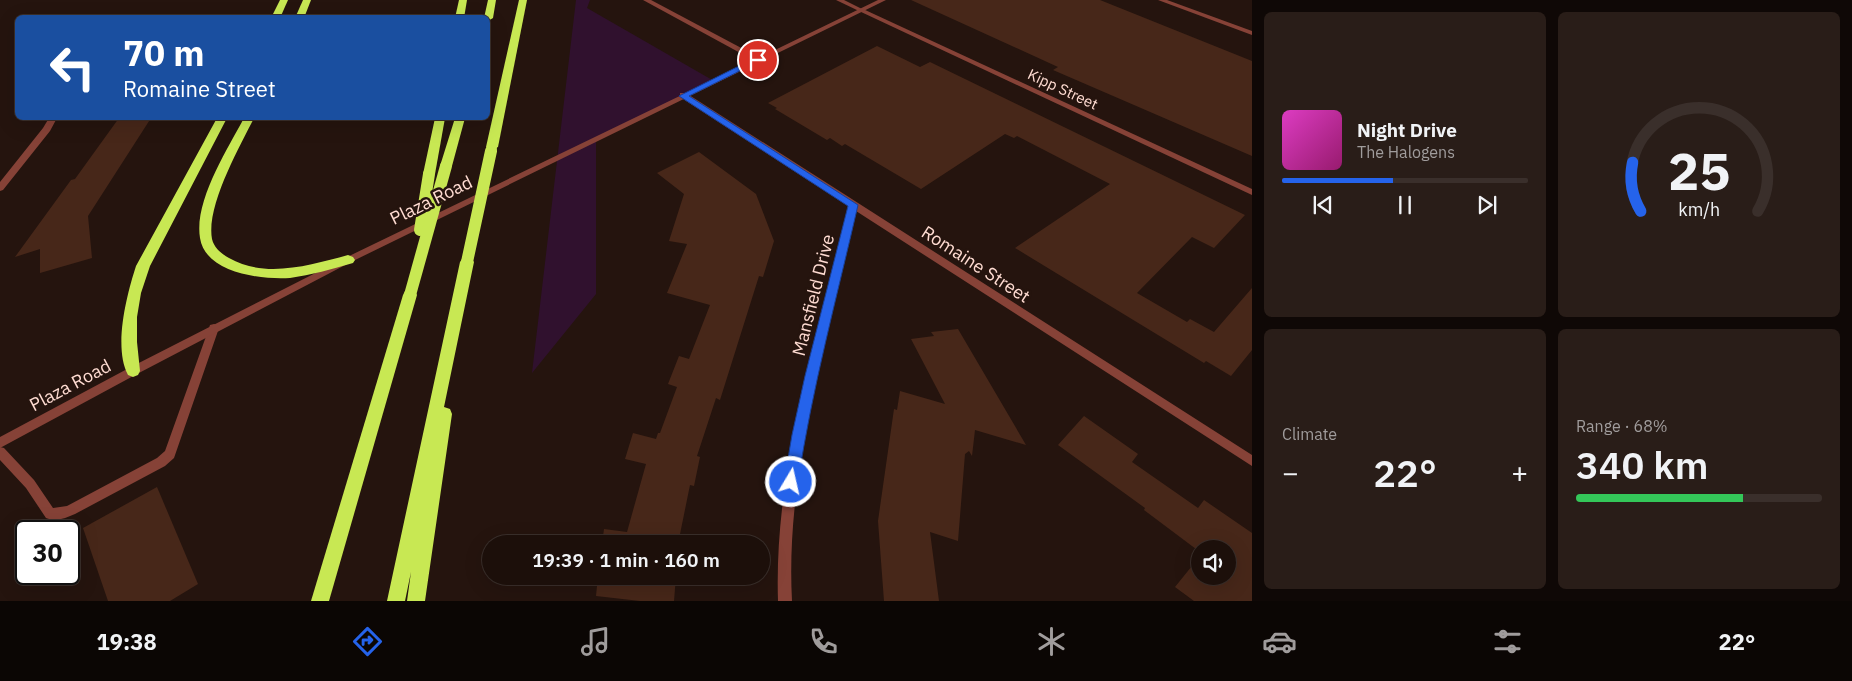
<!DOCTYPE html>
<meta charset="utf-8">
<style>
:root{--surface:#1c0f0a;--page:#291d18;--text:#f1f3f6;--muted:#a09c9c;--line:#3a2f2b;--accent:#2563eb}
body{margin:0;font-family:"IBM Plex Sans",sans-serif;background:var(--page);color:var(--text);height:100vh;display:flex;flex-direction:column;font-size:19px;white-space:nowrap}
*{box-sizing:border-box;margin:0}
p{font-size:16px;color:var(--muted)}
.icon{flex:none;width:28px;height:28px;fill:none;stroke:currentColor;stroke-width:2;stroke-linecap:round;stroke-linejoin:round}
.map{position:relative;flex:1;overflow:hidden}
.sheet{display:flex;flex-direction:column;gap:12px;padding:12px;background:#0f0806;width:600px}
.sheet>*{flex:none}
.top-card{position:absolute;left:15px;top:15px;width:475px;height:105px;border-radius:8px;box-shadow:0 5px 20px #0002,0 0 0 1px var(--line);background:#1a4fa0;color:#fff;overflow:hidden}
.fabs{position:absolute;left:1191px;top:540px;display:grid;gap:10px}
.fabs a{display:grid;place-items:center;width:45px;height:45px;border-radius:50%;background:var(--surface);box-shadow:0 5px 20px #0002,0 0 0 1px var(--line);font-size:25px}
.speed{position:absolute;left:15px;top:520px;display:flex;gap:10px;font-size:25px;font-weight:700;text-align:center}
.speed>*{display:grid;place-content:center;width:65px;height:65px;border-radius:50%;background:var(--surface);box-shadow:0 5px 20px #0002,0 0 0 1px var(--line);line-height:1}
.speed .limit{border:2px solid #111;border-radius:8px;background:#fff;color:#111}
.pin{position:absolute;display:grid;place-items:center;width:42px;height:42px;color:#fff;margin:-21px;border:2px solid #fff;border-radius:50%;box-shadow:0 1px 5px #0007}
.me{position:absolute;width:55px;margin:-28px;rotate:9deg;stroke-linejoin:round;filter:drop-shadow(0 0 4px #0008)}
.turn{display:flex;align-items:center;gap:18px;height:105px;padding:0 25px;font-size:22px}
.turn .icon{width:65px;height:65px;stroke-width:2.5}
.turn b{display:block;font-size:35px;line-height:42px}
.big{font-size:38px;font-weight:600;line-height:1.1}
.sheet .tile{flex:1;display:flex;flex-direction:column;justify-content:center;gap:8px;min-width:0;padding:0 18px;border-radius:8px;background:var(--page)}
.sheet .dial{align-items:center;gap:0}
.dial svg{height:130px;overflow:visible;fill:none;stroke:var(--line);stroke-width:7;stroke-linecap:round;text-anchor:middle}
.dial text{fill:var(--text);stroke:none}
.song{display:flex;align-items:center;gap:15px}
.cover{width:60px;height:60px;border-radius:8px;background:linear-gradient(135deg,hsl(310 70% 55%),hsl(320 70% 35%))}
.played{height:5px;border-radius:2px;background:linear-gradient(90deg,var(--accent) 45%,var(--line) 45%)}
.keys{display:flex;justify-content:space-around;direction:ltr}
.heat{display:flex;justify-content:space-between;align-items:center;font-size:28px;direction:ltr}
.charge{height:8px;border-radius:4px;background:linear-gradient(90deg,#34c759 68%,var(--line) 0)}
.sheet .tiles{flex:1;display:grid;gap:12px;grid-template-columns:repeat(2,1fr)}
.trip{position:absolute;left:482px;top:535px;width:288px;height:50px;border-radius:25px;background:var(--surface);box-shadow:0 5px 20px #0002,0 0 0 1px var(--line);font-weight:600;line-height:50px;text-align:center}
.tab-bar{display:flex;height:80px;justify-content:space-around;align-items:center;background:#0b0604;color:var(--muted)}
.tab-bar .icon{width:35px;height:35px}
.tab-bar .on{color:var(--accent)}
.tab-bar b{font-size:22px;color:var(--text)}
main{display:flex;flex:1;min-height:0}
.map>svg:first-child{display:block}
.green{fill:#30112e}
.building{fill:#472719}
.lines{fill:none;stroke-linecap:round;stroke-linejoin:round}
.service{fill:#864237;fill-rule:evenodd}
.minor{fill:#864237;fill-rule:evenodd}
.tertiary{fill:#864237;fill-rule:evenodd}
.trunk{fill:#c8e853;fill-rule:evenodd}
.trunk-bridge-far1{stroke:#c8e853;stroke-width:10}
.trunk-bridge{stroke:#c8e853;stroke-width:12}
.route{fill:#2563eb;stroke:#184099}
.labels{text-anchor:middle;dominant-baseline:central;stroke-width:5;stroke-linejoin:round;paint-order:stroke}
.far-street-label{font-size:15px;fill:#ffdcd2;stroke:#25140e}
.street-label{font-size:18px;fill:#ffdcd2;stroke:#25140e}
</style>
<main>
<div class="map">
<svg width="1252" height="601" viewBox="0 0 1252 601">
<rect width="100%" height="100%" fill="#25140e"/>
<path class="green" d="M576,0H590L587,8L714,81L596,139V294L532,373Z"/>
<g class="building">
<path d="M911,0H1100L1252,61V156L1053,70L1058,67Z"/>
<path d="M877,46L920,67L930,62L1245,215L1214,248L1192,237L1137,293L1187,322L1190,319L1214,332L1252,288V350L1231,376L1206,361L1204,363L1015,248L1110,184L1017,136L1014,138L1005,134L921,189L845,144L842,146L830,138L827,140L775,109L777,108L768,103Z"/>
<path d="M119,118H151L88,216L92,258L40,273V249L15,257L71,180L75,179Z"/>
<path d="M699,152L756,194L774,241L763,277L759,276L720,400L716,398L697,456L700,457L694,486L690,485L678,544H602L604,529L627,532L646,464L625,459L633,433L656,439L658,433H660L677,387L668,384L679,356L689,359L710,305L667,293L687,244L669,241L684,194L657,173Z"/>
<path d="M958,329L1026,445L975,430L972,456L969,451L965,454L958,541L930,532L939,601H884L878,521L894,409L897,410L900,391L945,404L911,339L934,336L931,332Z"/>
<path d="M1084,416L1138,454L1132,462L1198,508L1204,500L1252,533V601H1194L1175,587L1200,556V576H1228V549H1200V552L1144,510L1145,508L1058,445Z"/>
<path d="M157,487L198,584L170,601H108L83,528Z"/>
<path d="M598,576H676L674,601H640L596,596Z"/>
</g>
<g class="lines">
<g class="service">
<path d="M643,0H651L762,59L755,61Z"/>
<path d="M836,0H844L864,10L859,11Z"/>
<path d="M214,324L218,325L219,328L174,458L165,466L75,514C66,518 56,522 46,518L26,488L0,460V447L4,448L34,480L53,508L67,506L157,458L165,451L209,328L210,325Z"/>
</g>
<g class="minor">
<path d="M1158,0H1167L1252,31V35Z"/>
<path d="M859,9H863L1252,189V195L859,11Z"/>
<path d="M680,93H686L1252,455V466L856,211C847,250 837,290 828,330C807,419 787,508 792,601H778C775,509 795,420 817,331C828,289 838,247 848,206L680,97Z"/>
<path d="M49,118H57L50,131L3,190L0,191V182L43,128Z"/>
</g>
<path class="tertiary" d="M878,0H886L351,262L137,374L0,448V437L129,368L345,258Z"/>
<g class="trunk">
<path d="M280,0H288L280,18H271Z"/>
<path d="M303,0H311L304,18H295Z"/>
<path d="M459,0H467L464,18H455Z"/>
<path d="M488,0H496L493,18L488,21V18H484Z"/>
<path d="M519,0H527L498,147L492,150L486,147Z"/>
<path d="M217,118H227L150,266L141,293L137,317V342L140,371L138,375L133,377L128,375C113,347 127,294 136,266Z"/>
<path d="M244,118H254C239,148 206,206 212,239C214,248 222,254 229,258C265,279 311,265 348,255L353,257L355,260L353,263C332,269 311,275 290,278C262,280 205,273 200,238C194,201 227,150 244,118Z"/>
<path d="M435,118H445L435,174L429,178L423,174Z"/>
<path d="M455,118H465L452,166L446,170L440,166Z"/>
<path d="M467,257L472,259L474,262L444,407L450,409L452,414L425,601H407L411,572L405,601H387L460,262L462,259Z"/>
<path d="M410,290L415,291L417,295L329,601H311L403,295L405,291Z"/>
</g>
<path class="trunk-bridge-far1" d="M491,153L492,147"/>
<g class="trunk-bridge">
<path d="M420,230L429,174"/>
<path d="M467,262L491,151"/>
<path d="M410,295L446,166"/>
</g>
</g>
<path class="route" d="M755,58L762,60L689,96L858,205C837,297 812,388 798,482L796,486L791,488L786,486L784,482L792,435L805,376L848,206L679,96Z"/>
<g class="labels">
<g class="far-street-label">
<text transform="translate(1063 89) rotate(25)">Kipp Street</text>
</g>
<g class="street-label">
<text transform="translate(431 200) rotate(-26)">Plaza Road</text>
<text transform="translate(976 264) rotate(33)">Romaine Street</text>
<text transform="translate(813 295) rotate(-76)">Mansfield Drive</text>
<text transform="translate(70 385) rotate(-28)">Plaza Road</text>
</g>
</g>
</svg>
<div class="fabs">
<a><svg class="icon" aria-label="sound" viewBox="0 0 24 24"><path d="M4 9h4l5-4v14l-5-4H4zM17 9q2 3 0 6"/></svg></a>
</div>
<div class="speed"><div class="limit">30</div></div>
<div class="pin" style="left:758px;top:60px;background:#d93025"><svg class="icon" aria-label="arrive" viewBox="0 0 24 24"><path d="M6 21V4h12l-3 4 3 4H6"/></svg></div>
<svg class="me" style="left:791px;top:482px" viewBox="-20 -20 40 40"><circle r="17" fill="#2563eb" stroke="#fff" stroke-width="3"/><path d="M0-11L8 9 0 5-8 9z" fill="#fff"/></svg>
<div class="trip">19:39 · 1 min · 160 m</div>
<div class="top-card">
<div class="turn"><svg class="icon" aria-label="left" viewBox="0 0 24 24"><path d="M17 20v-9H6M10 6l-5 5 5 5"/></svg><div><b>70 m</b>Romaine Street</div></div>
</div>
</div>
<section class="sheet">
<div class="tiles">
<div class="tile">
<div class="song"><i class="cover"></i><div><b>Night Drive</b><p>The Halogens</p></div></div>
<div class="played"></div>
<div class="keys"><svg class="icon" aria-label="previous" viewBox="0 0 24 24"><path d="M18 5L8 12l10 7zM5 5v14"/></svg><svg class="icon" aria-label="pause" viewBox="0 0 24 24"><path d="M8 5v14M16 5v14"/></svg><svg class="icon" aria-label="next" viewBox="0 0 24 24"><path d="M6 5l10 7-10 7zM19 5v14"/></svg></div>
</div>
<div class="tile dial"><svg viewBox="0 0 100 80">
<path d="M14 69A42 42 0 1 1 86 69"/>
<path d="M14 69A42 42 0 0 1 9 39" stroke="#2563eb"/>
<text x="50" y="56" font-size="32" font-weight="700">25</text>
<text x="50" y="72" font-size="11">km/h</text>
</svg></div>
<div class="tile"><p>Climate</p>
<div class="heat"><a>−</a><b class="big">22°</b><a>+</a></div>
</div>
<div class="tile"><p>Range · 68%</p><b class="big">340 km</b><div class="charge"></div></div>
</div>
</section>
</main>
<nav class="tab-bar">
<b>19:38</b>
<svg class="icon on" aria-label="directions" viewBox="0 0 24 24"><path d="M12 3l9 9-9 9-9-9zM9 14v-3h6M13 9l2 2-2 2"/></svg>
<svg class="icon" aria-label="music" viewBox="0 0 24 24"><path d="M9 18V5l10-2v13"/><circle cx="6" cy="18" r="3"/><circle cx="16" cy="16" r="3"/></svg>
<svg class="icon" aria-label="phone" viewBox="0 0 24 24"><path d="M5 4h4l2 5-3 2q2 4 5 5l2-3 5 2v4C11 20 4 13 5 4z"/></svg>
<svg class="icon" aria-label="climate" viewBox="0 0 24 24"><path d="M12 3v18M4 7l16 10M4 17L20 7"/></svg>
<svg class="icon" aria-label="car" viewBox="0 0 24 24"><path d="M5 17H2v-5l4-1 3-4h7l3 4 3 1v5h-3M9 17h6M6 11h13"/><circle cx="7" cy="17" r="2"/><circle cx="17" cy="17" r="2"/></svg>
<svg class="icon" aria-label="filters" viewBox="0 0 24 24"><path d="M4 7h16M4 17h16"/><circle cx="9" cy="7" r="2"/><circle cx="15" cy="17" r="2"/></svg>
<b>22°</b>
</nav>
